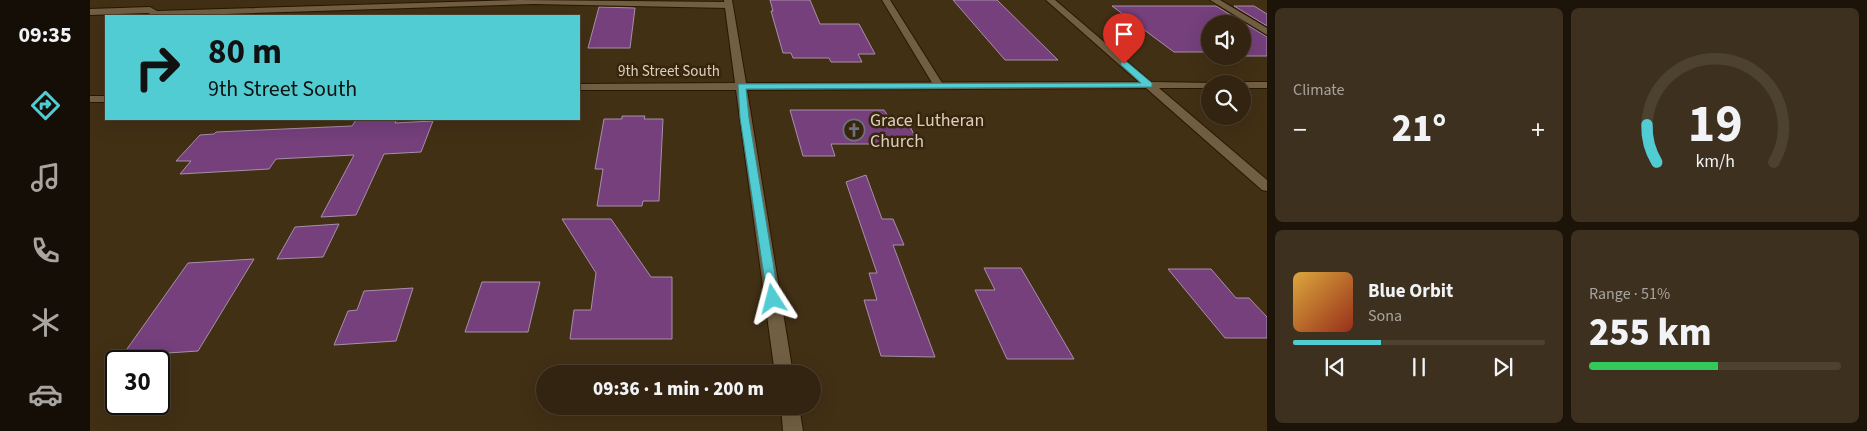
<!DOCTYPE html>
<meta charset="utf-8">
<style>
:root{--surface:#322410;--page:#3d301e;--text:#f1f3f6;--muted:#a8a49f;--line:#4d4130;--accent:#51ccd2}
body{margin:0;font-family:"Source Sans 3",sans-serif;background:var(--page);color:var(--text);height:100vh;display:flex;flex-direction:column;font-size:19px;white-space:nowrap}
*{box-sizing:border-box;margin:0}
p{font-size:16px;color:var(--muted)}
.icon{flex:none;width:28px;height:28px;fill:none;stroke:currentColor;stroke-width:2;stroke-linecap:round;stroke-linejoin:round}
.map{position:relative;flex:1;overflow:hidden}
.panel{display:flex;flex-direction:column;gap:8px;padding:8px;background:#1c1409;width:600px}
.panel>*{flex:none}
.hud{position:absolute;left:15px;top:15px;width:475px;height:105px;border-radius:0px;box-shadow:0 5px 20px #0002,0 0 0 1px var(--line);background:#51ccd2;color:#111;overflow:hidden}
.controls{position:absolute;left:1111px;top:15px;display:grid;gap:10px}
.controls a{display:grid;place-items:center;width:50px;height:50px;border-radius:50%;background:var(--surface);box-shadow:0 5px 20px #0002,0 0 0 1px var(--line);font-size:25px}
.speed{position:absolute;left:15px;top:350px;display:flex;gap:10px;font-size:25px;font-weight:700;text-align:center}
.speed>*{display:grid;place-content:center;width:65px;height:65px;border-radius:50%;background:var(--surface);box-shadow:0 5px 20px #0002,0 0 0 1px var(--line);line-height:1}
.speed .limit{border:2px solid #111;border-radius:8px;background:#fff;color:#111}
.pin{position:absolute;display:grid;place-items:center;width:42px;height:42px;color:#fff;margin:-51px -21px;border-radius:50% 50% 50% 0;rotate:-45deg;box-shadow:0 0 5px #0007}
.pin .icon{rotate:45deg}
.me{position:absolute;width:55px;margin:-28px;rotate:351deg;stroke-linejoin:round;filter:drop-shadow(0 0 4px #0008)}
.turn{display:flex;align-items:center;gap:18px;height:105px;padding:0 20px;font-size:22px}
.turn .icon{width:65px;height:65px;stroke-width:2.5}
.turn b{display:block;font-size:35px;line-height:42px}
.big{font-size:38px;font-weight:800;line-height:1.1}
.panel .widget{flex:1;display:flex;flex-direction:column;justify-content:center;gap:8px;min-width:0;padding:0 18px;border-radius:8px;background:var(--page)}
.panel .dial{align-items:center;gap:0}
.dial svg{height:130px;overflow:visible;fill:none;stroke:var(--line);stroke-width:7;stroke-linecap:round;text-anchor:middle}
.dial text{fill:var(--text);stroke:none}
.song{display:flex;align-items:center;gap:15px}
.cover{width:60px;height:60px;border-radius:8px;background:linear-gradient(135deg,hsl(40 70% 55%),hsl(10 70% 35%))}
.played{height:5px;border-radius:2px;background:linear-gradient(90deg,var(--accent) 35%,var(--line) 35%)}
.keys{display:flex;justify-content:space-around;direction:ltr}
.heat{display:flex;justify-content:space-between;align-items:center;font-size:28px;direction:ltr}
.charge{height:8px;border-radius:4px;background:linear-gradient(90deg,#34c759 51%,var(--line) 0)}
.panel .tiles{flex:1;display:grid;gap:8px;grid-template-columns:repeat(2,1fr)}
.trip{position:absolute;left:446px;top:365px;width:285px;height:50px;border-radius:25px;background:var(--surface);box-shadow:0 5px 20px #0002,0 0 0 1px var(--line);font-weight:800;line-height:50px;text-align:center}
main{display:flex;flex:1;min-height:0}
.tab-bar{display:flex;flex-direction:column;width:90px;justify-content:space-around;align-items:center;background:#140e06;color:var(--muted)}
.tab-bar .icon{width:35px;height:35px}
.tab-bar .active{color:var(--accent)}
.tab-bar b{font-size:22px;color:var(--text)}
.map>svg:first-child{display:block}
.building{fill:#75407c;stroke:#a78faa}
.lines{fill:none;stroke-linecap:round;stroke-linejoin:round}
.service-casing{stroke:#281800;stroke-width:2}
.minor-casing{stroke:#281800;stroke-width:2}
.service{fill:#725f43;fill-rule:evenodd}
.minor{fill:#725f43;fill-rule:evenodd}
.route{fill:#51ccd2;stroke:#358588}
.labels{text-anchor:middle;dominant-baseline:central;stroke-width:5;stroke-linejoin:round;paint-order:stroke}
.far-street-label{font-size:15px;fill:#dbd0c0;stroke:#37260b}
.poi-label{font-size:18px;fill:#dbd0c0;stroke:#37260b;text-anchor:start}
</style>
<main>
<nav class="tab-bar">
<b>09:35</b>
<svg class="icon active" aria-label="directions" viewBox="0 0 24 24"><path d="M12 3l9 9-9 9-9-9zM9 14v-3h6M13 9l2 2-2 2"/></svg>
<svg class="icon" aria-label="music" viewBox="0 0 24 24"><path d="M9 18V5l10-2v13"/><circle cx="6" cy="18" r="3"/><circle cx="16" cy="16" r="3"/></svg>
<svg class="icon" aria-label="phone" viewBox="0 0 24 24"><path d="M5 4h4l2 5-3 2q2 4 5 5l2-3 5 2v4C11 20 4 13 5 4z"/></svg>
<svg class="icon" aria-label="climate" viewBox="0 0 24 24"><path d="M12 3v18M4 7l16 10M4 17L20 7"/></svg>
<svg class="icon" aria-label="car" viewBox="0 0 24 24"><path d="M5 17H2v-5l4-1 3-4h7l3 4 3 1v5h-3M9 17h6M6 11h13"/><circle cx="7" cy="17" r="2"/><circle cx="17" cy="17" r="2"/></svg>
</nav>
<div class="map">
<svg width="1177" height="431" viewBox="0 0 1177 431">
<rect width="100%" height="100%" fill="#423015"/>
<g class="building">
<path d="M680,0H720L730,24H769L785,54H768L772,62H741L739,58H703L701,53H693L681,11H683Z"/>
<path d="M863,0H907L968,60H915Z"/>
<path d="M1022,6H1126L1177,37V56H1152V24H1120V52H1084Z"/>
<path d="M1144,6H1164L1177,14V26Z"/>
<path d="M509,7L545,8L540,48H498Z"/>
<path d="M700,110H794L798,116L815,117L829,144H741L745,156H713Z"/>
<path d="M532,116H555L554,119H573L569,201H553L552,206H507L513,169H505L514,119H532Z"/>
<path d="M307,119L305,123L343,121L331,152L294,154L266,215L231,217L264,155L186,159L179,169L90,174L101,161H86L110,135L124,134L126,132L262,126L266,120Z"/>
<path d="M776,175L792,219H803L814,245H803L845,357L791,356L774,300H787L779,273H787L756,182Z"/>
<path d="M472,219H521L561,277H582V339H480L484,310H501L506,273Z"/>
<path d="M249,224L233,257L187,259L205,227Z"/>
<path d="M164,259L108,351L32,356L98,263Z"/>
<path d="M894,268H931L984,359H917L885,290H905Z"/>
<path d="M1078,269H1121L1146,298H1159L1177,317V338H1135Z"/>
<path d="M392,282H450L438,332H375Z"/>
<path d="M323,288L306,341L244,345L258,311L267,310L274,291Z"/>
</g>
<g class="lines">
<g class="service-casing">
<g id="service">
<path d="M429,0L638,2L642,5L638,8L444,4L75,16H64L58,13L0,15V9L60,7L67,11Z"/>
<path d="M792,0H800L854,86L853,88L849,89L844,86Z"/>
<path d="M1120,0H1130L1177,28V35Z"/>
</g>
</g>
<g class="minor-casing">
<g id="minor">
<path d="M634,0H642L656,83L1049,82L956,0H965L1061,82L1124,83L1120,84V88H1069L1177,180V191L1172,190L1056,88L657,90L703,374H685L646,90H489V84L645,83Z"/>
<path d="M1152,82H1177V88H1152V84H1148Z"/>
<rect x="0" y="96" width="16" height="6"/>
<path d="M691,406H709L713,431H693Z"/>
</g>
</g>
<use href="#service" class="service"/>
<use href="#minor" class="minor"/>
</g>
<path class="route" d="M1031,62H1037L1062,83V87L656,89L659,118L689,299L687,302H678L650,118L648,84L1051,83L1031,65Z"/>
<defs>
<g id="church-ring" transform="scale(1.125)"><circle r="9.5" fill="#37260b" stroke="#6b7280" stroke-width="1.5"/><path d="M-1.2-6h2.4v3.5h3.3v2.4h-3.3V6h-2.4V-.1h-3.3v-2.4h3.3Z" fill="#6b7280"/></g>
</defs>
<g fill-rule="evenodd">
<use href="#church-ring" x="764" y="130"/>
</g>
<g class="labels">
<g class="far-street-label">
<text x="579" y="71">9th Street South</text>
</g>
<g class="poi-label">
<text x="780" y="120">Grace Lutheran<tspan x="780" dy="21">Church</tspan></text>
</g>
</g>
</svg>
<div class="controls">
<a><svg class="icon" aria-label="sound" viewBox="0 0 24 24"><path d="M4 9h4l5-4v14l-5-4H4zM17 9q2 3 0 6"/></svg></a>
<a><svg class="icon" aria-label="search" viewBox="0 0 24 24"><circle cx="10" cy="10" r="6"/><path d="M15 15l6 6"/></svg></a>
</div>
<div class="speed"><div class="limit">30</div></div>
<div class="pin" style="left:1034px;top:64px;background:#d93025"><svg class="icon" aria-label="arrive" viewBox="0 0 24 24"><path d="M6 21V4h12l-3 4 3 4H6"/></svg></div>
<svg class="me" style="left:683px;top:299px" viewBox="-20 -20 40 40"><path d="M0-17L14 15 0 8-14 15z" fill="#51ccd2" stroke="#fff" stroke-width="4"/></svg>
<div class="trip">09:36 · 1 min · 200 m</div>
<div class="hud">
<div class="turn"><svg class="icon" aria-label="right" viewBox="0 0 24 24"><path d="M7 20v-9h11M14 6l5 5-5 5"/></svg><div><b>80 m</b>9th Street South</div></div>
</div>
</div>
<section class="panel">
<div class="tiles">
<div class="widget"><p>Climate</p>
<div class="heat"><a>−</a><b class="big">21°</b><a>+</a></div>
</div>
<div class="widget dial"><svg viewBox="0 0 100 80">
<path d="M14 69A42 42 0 1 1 86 69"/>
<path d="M14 69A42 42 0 0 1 8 46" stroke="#51ccd2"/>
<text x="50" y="56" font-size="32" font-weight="700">19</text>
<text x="50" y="72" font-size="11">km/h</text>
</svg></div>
<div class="widget">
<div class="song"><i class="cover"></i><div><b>Blue Orbit</b><p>Sona</p></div></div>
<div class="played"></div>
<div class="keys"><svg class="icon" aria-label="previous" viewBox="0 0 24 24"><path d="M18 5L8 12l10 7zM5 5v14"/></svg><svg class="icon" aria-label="pause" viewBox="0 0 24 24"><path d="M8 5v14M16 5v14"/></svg><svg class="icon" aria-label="next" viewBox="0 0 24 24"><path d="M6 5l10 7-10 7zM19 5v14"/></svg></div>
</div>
<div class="widget"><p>Range · 51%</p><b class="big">255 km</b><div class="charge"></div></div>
</div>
</section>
</main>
